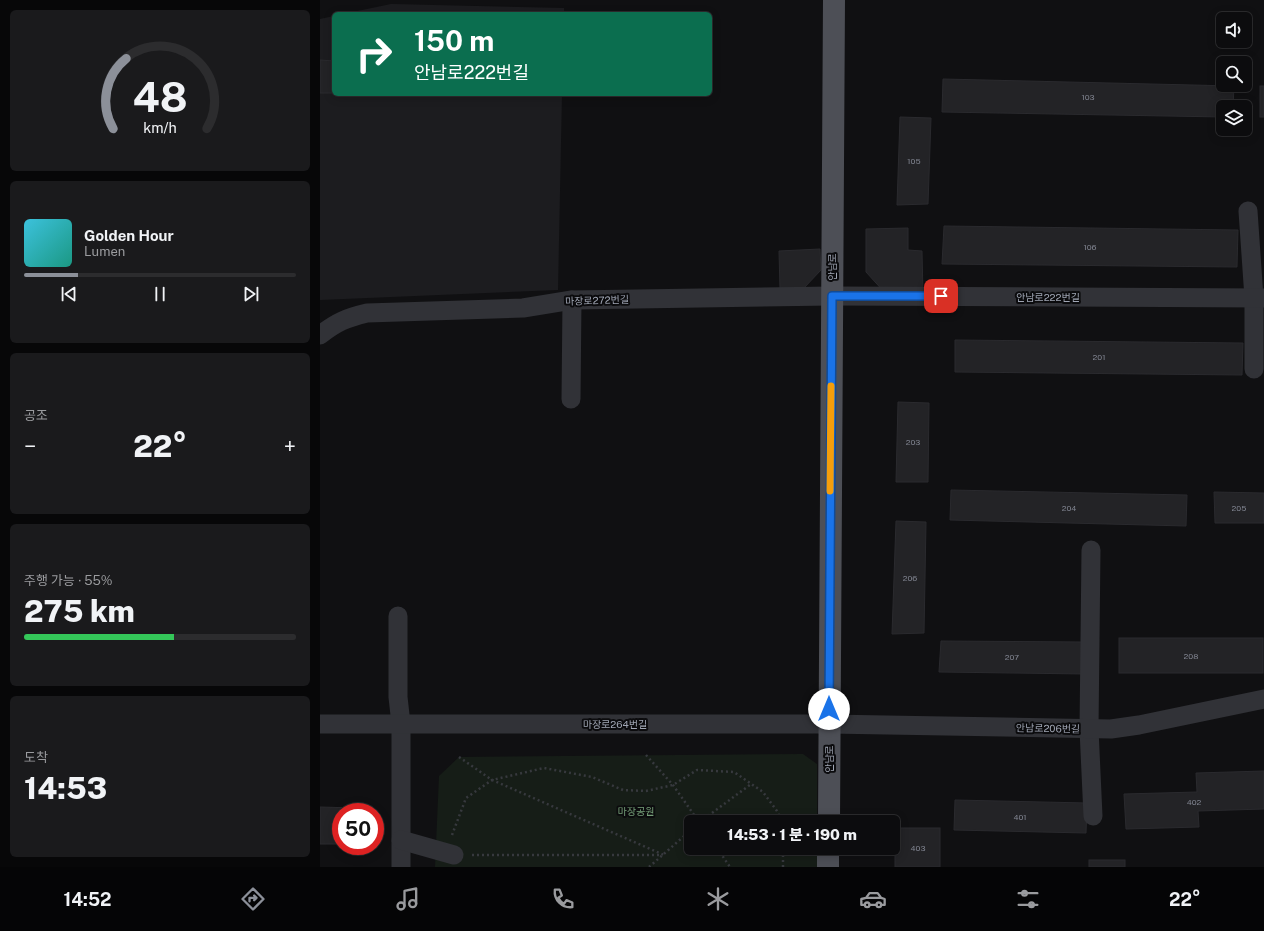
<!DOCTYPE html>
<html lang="ko">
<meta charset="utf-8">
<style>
:root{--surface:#0c0c0e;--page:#1a1a1c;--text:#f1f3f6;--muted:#9a9b9e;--line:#2c2c2e;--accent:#8c9099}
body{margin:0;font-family:"Public Sans","Noto Sans KR",sans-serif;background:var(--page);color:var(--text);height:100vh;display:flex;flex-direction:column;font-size:15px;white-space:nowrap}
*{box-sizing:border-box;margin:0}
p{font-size:13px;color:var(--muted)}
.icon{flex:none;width:22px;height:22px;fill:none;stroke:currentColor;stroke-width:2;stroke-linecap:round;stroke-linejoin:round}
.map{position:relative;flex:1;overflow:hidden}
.details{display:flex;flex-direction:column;gap:10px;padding:10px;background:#070708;width:320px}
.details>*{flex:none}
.banner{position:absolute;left:12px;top:12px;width:380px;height:84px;border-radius:6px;box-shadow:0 2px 10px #0003,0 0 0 1px var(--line);background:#0b6e4f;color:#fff;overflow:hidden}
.fabs{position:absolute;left:896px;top:12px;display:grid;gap:8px}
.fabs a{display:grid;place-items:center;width:36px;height:36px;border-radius:6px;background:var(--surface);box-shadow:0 2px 10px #0003,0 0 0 1px var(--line);font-size:20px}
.speed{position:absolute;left:12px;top:803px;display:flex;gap:8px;font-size:20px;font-weight:700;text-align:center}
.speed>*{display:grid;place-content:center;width:52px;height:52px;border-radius:50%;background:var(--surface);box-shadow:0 2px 10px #0003,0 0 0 1px var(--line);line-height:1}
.speed .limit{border:6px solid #d22;background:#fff;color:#111}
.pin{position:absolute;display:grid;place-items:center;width:34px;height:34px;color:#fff;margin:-17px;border-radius:8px;box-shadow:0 2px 6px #0006}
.me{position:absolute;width:44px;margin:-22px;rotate:0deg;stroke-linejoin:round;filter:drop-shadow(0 0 3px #0008)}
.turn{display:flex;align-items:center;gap:14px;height:84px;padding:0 16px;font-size:18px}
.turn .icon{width:52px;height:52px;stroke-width:2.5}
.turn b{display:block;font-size:28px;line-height:34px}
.big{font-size:30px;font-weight:800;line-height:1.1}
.details .card{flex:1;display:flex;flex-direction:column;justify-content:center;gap:6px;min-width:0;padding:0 14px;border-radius:6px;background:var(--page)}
.details .dial{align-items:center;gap:0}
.dial svg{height:104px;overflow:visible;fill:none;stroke:var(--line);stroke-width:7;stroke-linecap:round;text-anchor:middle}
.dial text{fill:var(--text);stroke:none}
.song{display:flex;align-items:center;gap:12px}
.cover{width:48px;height:48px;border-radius:6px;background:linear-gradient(135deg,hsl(190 70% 55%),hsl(170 70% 35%))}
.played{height:4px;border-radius:2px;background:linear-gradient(90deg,var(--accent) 20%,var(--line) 20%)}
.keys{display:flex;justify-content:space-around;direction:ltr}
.heat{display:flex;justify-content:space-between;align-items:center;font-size:22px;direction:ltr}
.charge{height:6px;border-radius:3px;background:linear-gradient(90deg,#34c759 55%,var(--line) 0)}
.trip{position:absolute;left:364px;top:815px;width:216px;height:40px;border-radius:6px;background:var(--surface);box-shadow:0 2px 10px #0003,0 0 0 1px var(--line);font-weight:800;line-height:40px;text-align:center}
.tabs{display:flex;height:64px;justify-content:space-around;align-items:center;background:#050506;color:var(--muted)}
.tabs .icon{width:28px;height:28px}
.tabs .current{color:var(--accent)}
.tabs b{font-size:18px;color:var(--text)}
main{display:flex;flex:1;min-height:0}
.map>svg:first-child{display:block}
.built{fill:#1c1c1f}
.green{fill:#161d17}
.building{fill:#232326;stroke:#2a2a2e}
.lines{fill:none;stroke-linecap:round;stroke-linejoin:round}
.path{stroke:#37393e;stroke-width:2.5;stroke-dasharray:2 3;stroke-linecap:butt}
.minor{stroke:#313237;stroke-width:19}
.major{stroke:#4d4f56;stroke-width:22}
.route-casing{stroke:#114b97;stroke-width:10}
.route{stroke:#1a73e8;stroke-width:7}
.slow{stroke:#f59e0b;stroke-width:7}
.labels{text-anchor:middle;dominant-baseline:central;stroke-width:4;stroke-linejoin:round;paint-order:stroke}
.number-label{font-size:8px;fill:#808490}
.street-label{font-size:10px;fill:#a0a6b4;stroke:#0b0b0d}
.park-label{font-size:10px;fill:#76a079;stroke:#0b0b0d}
</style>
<main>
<section class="details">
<div class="card dial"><svg viewBox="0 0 100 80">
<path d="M14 69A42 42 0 1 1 86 69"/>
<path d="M14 69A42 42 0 0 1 24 15" stroke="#8c9099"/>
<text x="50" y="56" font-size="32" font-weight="700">48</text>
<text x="50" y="72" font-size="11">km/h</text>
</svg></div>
<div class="card">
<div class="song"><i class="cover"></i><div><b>Golden Hour</b><p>Lumen</p></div></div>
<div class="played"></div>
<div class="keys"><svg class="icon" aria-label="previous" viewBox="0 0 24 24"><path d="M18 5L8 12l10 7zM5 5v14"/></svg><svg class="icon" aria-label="pause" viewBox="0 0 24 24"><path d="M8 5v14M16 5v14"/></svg><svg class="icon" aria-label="next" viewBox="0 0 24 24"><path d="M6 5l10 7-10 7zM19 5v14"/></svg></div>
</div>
<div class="card"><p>공조</p>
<div class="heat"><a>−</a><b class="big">22°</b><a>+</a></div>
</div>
<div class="card"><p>주행 가능 · 55%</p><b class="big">275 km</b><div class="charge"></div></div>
<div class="card"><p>도착</p><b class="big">14:53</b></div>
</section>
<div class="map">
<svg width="944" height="867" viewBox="0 0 944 867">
<rect width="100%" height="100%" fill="#101012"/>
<g class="built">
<path d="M71,4L244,8V14H23Z"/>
<path d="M14,16V94H242L238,290L0,300V19Z"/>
</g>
<path class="green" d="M483,754L497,764V822H371V848H497V867H115L119,776L139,757Z"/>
<g class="building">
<path d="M0,60L14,61V93H0Z"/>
<path d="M623,79L914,86L913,107H903V117L622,112Z"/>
<rect x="940" y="86" width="4" height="31"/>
<path d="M580,117L611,118L608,204L577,205Z"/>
<path d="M624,226L918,230L917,267L622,264Z"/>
<path d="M588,228V250L602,251L603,295L566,294L546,272V229Z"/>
<path d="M500,249L501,270L483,289L460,290L459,251Z"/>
<path d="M635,340L923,343L922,375L635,372Z"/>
<path d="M578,402L609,403L608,482H576Z"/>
<path d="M631,490L867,495L866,526L630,520Z"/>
<path d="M894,492L944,493V523H895Z"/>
<path d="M576,521L606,522L604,633L572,634Z"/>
<rect x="799" y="638" width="144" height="35"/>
<path d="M621,641L765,642V674L619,672Z"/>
<path d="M944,771V809L878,811L879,827L806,829L804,794L877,792L876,773Z"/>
<path d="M635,800L767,803L766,833L634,830Z"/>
<path d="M0,807L36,808V812H21V844H0Z"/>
<rect x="575" y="828" width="45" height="39"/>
<rect x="769" y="860" width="36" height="7"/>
</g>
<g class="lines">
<g class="path">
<path d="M326,755L353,785L379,822"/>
<path d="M139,757L172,780L344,855"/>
<path d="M380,822L431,784"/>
<path d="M132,835L146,798L172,780L224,768L272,777L303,790L326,791L353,785L377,770L414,772L443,792L457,811L462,822"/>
<path d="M397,848L410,867"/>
<path d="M152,855H341"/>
<path d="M329,867L371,830"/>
<path d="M463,867V848"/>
</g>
<g class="minor">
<path d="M928,211L934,298V369"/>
<path d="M0,335C17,322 26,318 47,313L203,308L252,300L512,296L944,298"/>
<path d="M251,399L252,300"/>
<path d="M771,550L769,729L773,816"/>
<path d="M78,616V697L81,724V867"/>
<path d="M0,724H509L791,729L819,725L944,699"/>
<path d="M81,840L134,855"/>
</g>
<g class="major">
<path d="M509,822L514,0"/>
<path d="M508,867V848"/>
</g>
</g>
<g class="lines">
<g class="route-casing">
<path id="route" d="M509,709L512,296H621"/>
</g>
<use href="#route" class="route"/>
<path class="slow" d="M510,491L511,386"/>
</g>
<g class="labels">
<g class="number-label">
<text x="768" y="97">103</text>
<text x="594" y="161">105</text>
<text x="770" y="247">106</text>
<text x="779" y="357">201</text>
<text x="593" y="442">203</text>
<text x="749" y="508">204</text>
<text x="919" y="508">205</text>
<text x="590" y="578">206</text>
<text x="871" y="656">208</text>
<text x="692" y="657">207</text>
<text x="874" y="802">402</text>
<text x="700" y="817">401</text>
<text x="598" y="848">403</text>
</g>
<g class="street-label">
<text transform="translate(512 267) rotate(-90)">안남로</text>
<text x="728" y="297">안남로222번길</text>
<text transform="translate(277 300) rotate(-2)">마장로272번길</text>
<text x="295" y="724">마장로264번길</text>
<text transform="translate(728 728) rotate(1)">안남로206번길</text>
<text transform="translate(509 759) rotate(-90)">안남로</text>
</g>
<g class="park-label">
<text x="316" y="811">마장공원</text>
</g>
</g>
</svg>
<div class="fabs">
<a><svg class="icon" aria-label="sound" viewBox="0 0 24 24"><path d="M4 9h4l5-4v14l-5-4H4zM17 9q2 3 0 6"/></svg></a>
<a><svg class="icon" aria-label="search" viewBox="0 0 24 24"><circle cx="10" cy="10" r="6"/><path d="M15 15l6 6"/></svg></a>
<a><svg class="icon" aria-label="layers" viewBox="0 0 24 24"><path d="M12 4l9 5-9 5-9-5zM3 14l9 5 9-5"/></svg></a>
</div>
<div class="speed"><div class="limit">50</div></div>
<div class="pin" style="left:621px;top:296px;background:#d93025"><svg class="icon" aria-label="arrive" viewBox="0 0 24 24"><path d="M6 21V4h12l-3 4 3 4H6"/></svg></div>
<svg class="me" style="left:509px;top:709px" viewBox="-20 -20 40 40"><circle r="19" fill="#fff"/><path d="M0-13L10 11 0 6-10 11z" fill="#1a73e8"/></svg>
<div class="trip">14:53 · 1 분 · 190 m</div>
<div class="banner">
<div class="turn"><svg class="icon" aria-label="right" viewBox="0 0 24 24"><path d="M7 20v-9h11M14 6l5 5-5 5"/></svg><div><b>150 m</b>안남로222번길</div></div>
</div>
</div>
</main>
<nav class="tabs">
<b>14:52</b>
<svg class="icon current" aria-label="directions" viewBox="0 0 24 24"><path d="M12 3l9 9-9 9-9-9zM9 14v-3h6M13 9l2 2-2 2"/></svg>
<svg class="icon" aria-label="music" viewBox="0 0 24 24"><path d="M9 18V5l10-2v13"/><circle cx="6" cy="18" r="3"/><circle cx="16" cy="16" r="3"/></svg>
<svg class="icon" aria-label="phone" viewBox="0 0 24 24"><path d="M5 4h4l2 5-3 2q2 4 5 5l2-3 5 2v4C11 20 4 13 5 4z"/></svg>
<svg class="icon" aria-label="climate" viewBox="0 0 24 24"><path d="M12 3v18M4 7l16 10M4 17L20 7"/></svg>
<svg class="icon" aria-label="car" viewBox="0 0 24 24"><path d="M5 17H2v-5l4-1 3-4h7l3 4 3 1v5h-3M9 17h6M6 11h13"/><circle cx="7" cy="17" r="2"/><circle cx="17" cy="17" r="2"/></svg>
<svg class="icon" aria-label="filters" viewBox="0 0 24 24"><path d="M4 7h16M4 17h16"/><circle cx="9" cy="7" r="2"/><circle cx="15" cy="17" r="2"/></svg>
<b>22°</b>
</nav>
